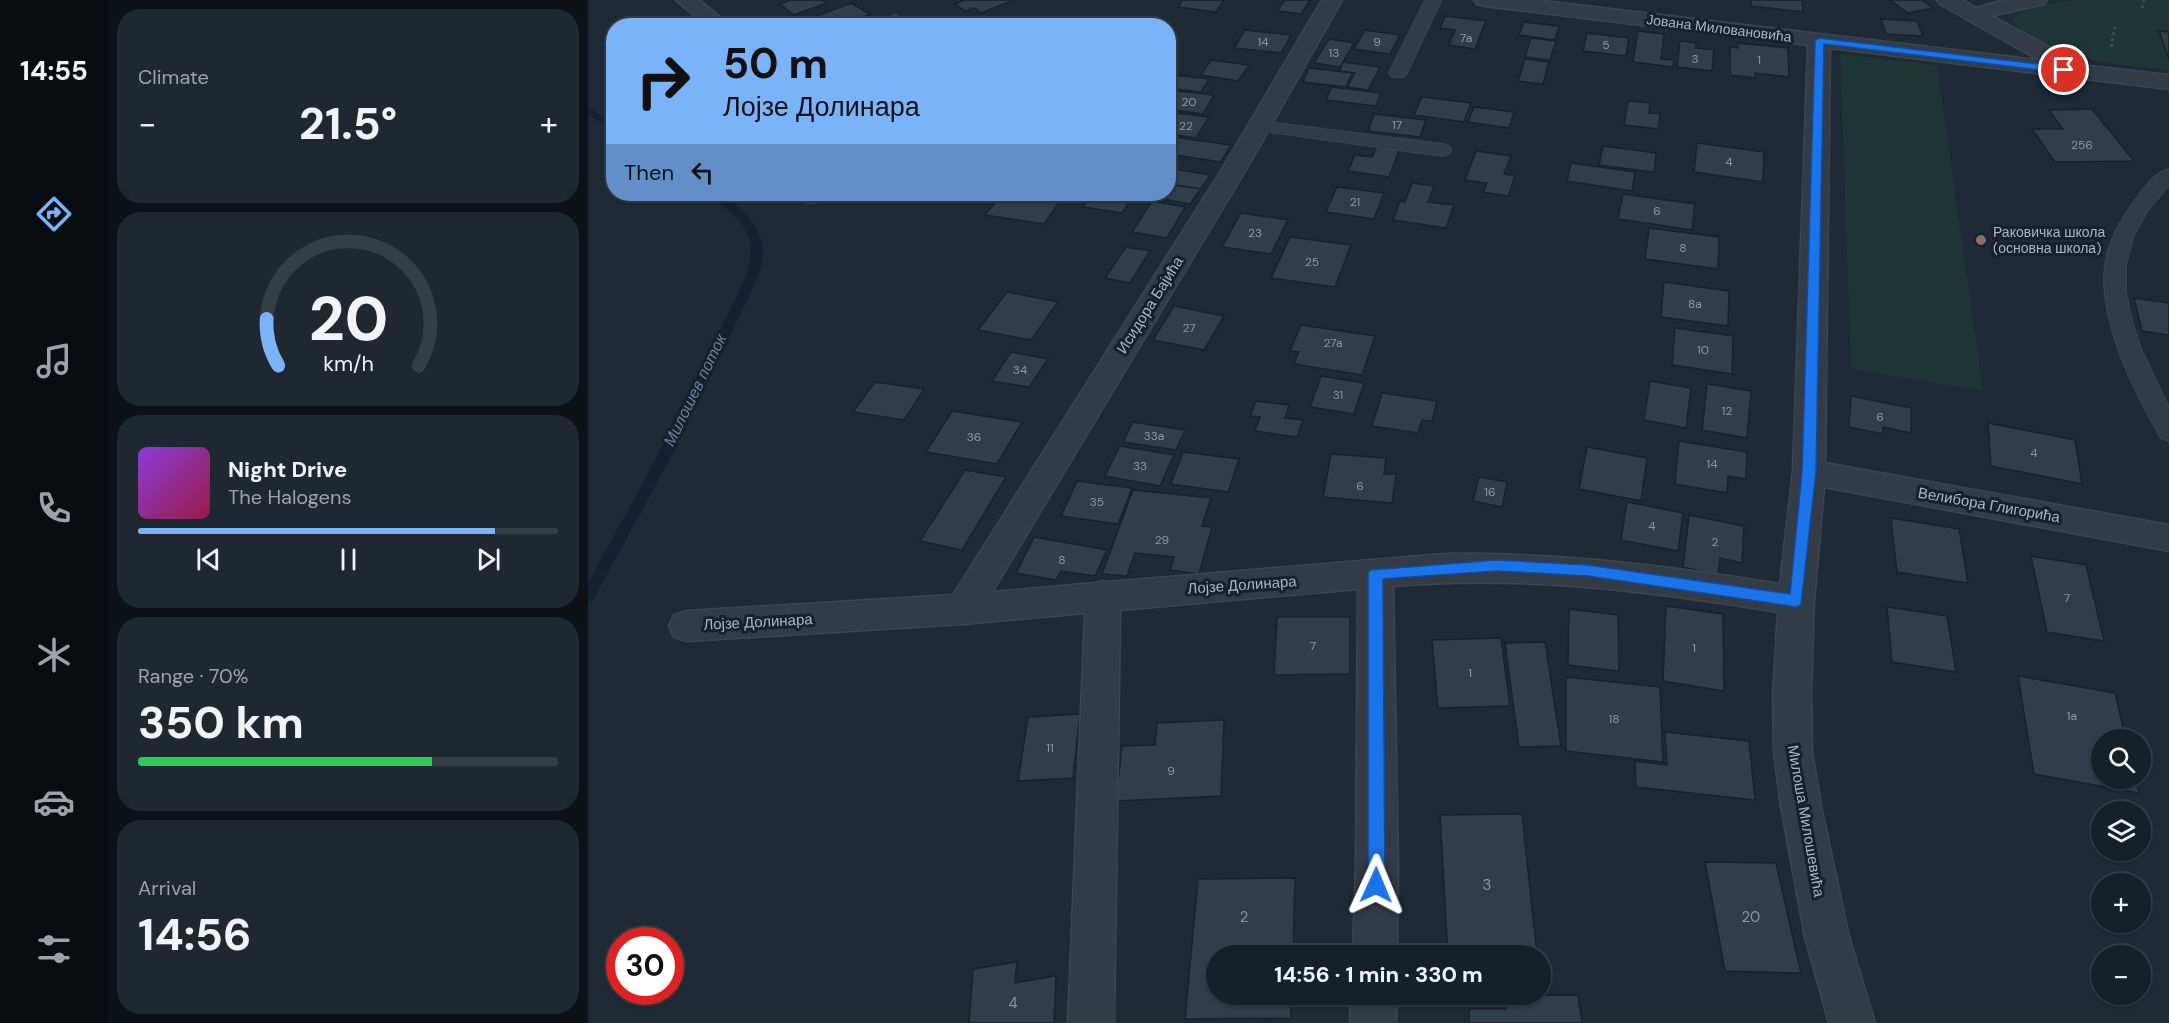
<!DOCTYPE html>
<meta charset="utf-8">
<style>
:root{--surface:#162028;--page:#1f2830;--text:#f1f3f6;--muted:#9ea3a8;--line:#353e45;--accent:#7bb3f9}
body{margin:0;font-family:"DM Sans",sans-serif;background:var(--page);color:var(--text);height:100vh;display:flex;flex-direction:column;font-size:22px;white-space:nowrap}
*{box-sizing:border-box;margin:0}
p{font-size:20px;color:var(--muted)}
.icon{flex:none;width:33px;height:33px;fill:none;stroke:currentColor;stroke-width:2;stroke-linecap:round;stroke-linejoin:round}
.map{position:relative;flex:1;overflow:hidden}
.panel{display:flex;flex-direction:column;gap:9px;padding:9px;background:#0c1216;width:480px}
.panel>*{flex:none}
.guide{position:absolute;left:18px;top:18px;width:570px;height:183px;border-radius:24px;box-shadow:0 2px 4px #0004,0 0 0 2px var(--line);background:#7bb3f9;color:#111;overflow:hidden}
.controls{position:absolute;left:1503px;top:729px;display:grid;gap:12px}
.controls a{display:grid;place-items:center;width:60px;height:60px;border-radius:50%;background:var(--surface);box-shadow:0 2px 4px #0004,0 0 0 2px var(--line);font-size:30px}
.speed{position:absolute;left:18px;top:927px;display:flex;gap:12px;font-size:30px;font-weight:700;text-align:center}
.speed>*{display:grid;place-content:center;width:78px;height:78px;border-radius:50%;background:var(--surface);box-shadow:0 2px 4px #0004,0 0 0 2px var(--line);line-height:1}
.speed .limit{border:9px solid #d22;background:#fff;color:#111}
.pin{position:absolute;display:grid;place-items:center;width:51px;height:51px;color:#fff;margin:-26px;border:3px solid #fff;border-radius:50%;box-shadow:0 2px 6px #0007}
.me{position:absolute;width:66px;margin:-33px;rotate:1deg;stroke-linejoin:round;filter:drop-shadow(0 0 4px #0008)}
.turn{display:flex;align-items:center;gap:21px;height:126px;padding:0 18px;font-size:27px}
.turn .icon{width:78px;height:78px;stroke-width:2.5}
.turn b{display:block;font-size:42px;line-height:51px}
.then{display:flex;align-items:center;height:57px;padding:0 18px;background:#0003;gap:12px;font-size:22px}
.big{font-size:45px;font-weight:700;line-height:1.1}
.panel .tile{flex:1;display:flex;flex-direction:column;justify-content:center;gap:9px;min-width:0;padding:0 21px;border-radius:24px;background:var(--page)}
.panel .dial{align-items:center;gap:0}
.dial svg{height:156px;overflow:visible;fill:none;stroke:var(--line);stroke-width:7;stroke-linecap:round;text-anchor:middle}
.dial text{fill:var(--text);stroke:none}
.song{display:flex;align-items:center;gap:18px}
.cover{width:72px;height:72px;border-radius:9px;background:linear-gradient(135deg,hsl(270 70% 55%),hsl(340 70% 35%))}
.played{height:6px;border-radius:3px;background:linear-gradient(90deg,var(--accent) 85%,var(--line) 85%)}
.keys{display:flex;justify-content:space-around;direction:ltr}
.heat{display:flex;justify-content:space-between;align-items:center;font-size:33px;direction:ltr}
.charge{height:9px;border-radius:4px;background:linear-gradient(90deg,#34c759 70%,var(--line) 0)}
.trip{position:absolute;left:618px;top:945px;width:345px;height:60px;border-radius:30px;background:var(--surface);box-shadow:0 2px 4px #0004,0 0 0 2px var(--line);font-weight:700;line-height:60px;text-align:center}
main{display:flex;flex:1;min-height:0}
.tabs{display:flex;flex-direction:column;width:108px;justify-content:space-around;align-items:center;background:#090d10;color:var(--muted)}
.tabs .icon{width:42px;height:42px}
.tabs .selected{color:var(--accent)}
.tabs b{font-size:27px;color:var(--text)}
.map>svg:first-child{display:block}
.green{fill:#203536}
.lines{fill:none;stroke-linecap:round;stroke-linejoin:round}
.stream{fill:#132132;fill-rule:evenodd}
.building{fill:#303e4c;stroke:#19222c;stroke-width:1.5}
.lane-casing{stroke:#3b444f;stroke-width:2}
.street-casing{stroke:#3b444f;stroke-width:3}
.path{stroke:#394f4f;stroke-width:3;stroke-dasharray:3 3;stroke-linecap:butt}
.lane{fill:#323b46;fill-rule:evenodd}
.street{fill:#323b46;fill-rule:evenodd}
.route{fill:#1a73e8;stroke:#114b97;stroke-width:1.5}
.education-dot{fill:#8d6e63;stroke:#18202a;stroke-width:2}
.labels{text-anchor:middle;dominant-baseline:central;stroke-width:6;stroke-linejoin:round;paint-order:stroke}
.number-label{font-size:12px;fill:#8a96a3}
.far-street-label{font-size:14px;fill:#abb6c3;stroke:#18202a}
.far-poi-label{font-size:14px;fill:#abb6c3;stroke:#18202a;text-anchor:start}
.street-label{font-size:15px;fill:#abb6c3;stroke:#18202a}
.near-number-label{font-size:15px;fill:#8a96a3}
.water-label{font-size:16px;font-style:italic;fill:#6383a4;stroke:#18202a}
</style>
<main>
<nav class="tabs">
<b>14:55</b>
<svg class="icon selected" aria-label="directions" viewBox="0 0 24 24"><path d="M12 3l9 9-9 9-9-9zM9 14v-3h6M13 9l2 2-2 2"/></svg>
<svg class="icon" aria-label="music" viewBox="0 0 24 24"><path d="M9 18V5l10-2v13"/><circle cx="6" cy="18" r="3"/><circle cx="16" cy="16" r="3"/></svg>
<svg class="icon" aria-label="phone" viewBox="0 0 24 24"><path d="M5 4h4l2 5-3 2q2 4 5 5l2-3 5 2v4C11 20 4 13 5 4z"/></svg>
<svg class="icon" aria-label="climate" viewBox="0 0 24 24"><path d="M12 3v18M4 7l16 10M4 17L20 7"/></svg>
<svg class="icon" aria-label="car" viewBox="0 0 24 24"><path d="M5 17H2v-5l4-1 3-4h7l3 4 3 1v5h-3M9 17h6M6 11h13"/><circle cx="7" cy="17" r="2"/><circle cx="17" cy="17" r="2"/></svg>
<svg class="icon" aria-label="filters" viewBox="0 0 24 24"><path d="M4 7h16M4 17h16"/><circle cx="9" cy="7" r="2"/><circle cx="15" cy="17" r="2"/></svg>
</nav>
<section class="panel">
<div class="tile"><p>Climate</p>
<div class="heat"><a>−</a><b class="big">21.5°</b><a>+</a></div>
</div>
<div class="tile dial"><svg viewBox="0 0 100 80">
<path d="M14 69A42 42 0 1 1 86 69"/>
<path d="M14 69A42 42 0 0 1 8 45" stroke="#7bb3f9"/>
<text x="50" y="56" font-size="32" font-weight="700">20</text>
<text x="50" y="72" font-size="11">km/h</text>
</svg></div>
<div class="tile">
<div class="song"><i class="cover"></i><div><b>Night Drive</b><p>The Halogens</p></div></div>
<div class="played"></div>
<div class="keys"><svg class="icon" aria-label="previous" viewBox="0 0 24 24"><path d="M18 5L8 12l10 7zM5 5v14"/></svg><svg class="icon" aria-label="pause" viewBox="0 0 24 24"><path d="M8 5v14M16 5v14"/></svg><svg class="icon" aria-label="next" viewBox="0 0 24 24"><path d="M6 5l10 7-10 7zM19 5v14"/></svg></div>
</div>
<div class="tile"><p>Range · 70%</p><b class="big">350 km</b><div class="charge"></div></div>
<div class="tile"><p>Arrival</p><b class="big">14:56</b></div>
</section>
<div class="map">
<svg width="1581" height="1023" viewBox="0 0 1581 1023">
<rect width="100%" height="100%" fill="#1e2a35"/>
<g class="green">
<path d="M1485,0H1581V32L1572,31L1581,60V71C1537,65 1452,60 1424,20C1437,4 1466,3 1485,0Z"/>
<path d="M1252,54L1349,65L1395,391L1263,369Z"/>
</g>
<g class="lines">
<g class="stream">
<path d="M0,107L26,123V131L0,114Z"/>
<path d="M117,194C142,191 173,224 175,249C176,264 169,277 164,290L76,470L5,600L0,602V583L62,470L152,290C167,254 170,233 136,207C130,203 122,199 117,194Z"/>
</g>
</g>
<g class="building">
<path d="M203,0H234L239,3L206,15L192,4Z"/>
<path d="M376,0H426L393,13L386,8L377,11L367,4Z"/>
<path d="M595,0H636L628,12L590,7Z"/>
<path d="M697,0H722L713,14L689,11Z"/>
<path d="M1163,0H1214L1215,12L1163,6Z"/>
<path d="M1302,0H1334L1345,8L1320,13Z"/>
<path d="M263,3L282,14L253,26H239L226,17Z"/>
<path d="M857,16L898,21L887,49L861,45L867,30L852,28Z"/>
<path d="M1293,19L1329,21L1335,36L1298,34Z"/>
<path d="M936,22L971,26L967,40L931,35Z"/>
<path d="M657,30L703,35L693,53L646,48Z"/>
<path d="M777,30L812,35L802,54L766,49Z"/>
<path d="M1050,31L1076,34L1073,59L1086,60L1085,67L1045,62Z"/>
<path d="M1571,31L1581,32V59Z"/>
<path d="M999,33L1041,38L1038,56L995,51Z"/>
<path d="M943,38L968,41L962,60L937,57Z"/>
<path d="M741,39L766,43L752,67L726,63Z"/>
<path d="M1092,41L1108,43V48L1126,50L1124,71L1089,67Z"/>
<path d="M1150,43L1200,48L1201,77L1167,73V78L1142,75V47L1150,48Z"/>
<path d="M937,59L961,62L955,84L930,81Z"/>
<path d="M623,60L661,65L650,81L613,75Z"/>
<path d="M755,62L792,67L780,90L759,87L767,73L751,71Z"/>
<path d="M721,68L764,73L758,87L715,82Z"/>
<path d="M587,75L621,79L613,92L580,88Z"/>
<path d="M744,87L793,93L788,106L738,100Z"/>
<path d="M580,90L626,95L615,114L580,109Z"/>
<path d="M834,97L883,103L876,122L826,115Z"/>
<path d="M1040,101L1062,103L1061,113L1072,114L1070,129L1036,125Z"/>
<path d="M886,107L926,112L921,128L880,122Z"/>
<path d="M1504,109L1546,161L1467,162L1444,129H1475L1461,110Z"/>
<path d="M580,112L621,117L608,138L580,134Z"/>
<path d="M786,114L838,120L832,137L780,131Z"/>
<path d="M585,137L643,145L633,162L580,154V143Z"/>
<path d="M1109,143L1176,152L1175,182L1106,172Z"/>
<path d="M790,144L812,148L801,177L760,171L767,155L784,157Z"/>
<path d="M1015,146L1068,153L1066,172L1011,165Z"/>
<path d="M888,151L923,156L916,174L927,176L920,196L895,192L899,183L877,180Z"/>
<path d="M983,163L1047,172L1044,191L979,181Z"/>
<path d="M580,168L622,175L613,189L580,184Z"/>
<path d="M824,183L846,186L840,202L866,205L858,228L805,220L812,201L817,202Z"/>
<path d="M580,184L613,189L602,204L551,195L580,194Z"/>
<path d="M749,187L796,193L786,219L738,212Z"/>
<path d="M236,194H280L275,200Z"/>
<path d="M414,194H477L456,224L397,215Z"/>
<path d="M505,194H532L546,195L534,213L495,207Z"/>
<path d="M1035,194L1107,204L1104,230L1030,219Z"/>
<path d="M564,201L597,207L579,238L544,232Z"/>
<path d="M653,213L700,220L683,254L634,247Z"/>
<path d="M1061,228L1131,237L1130,269L1057,259Z"/>
<path d="M702,237L763,245L747,287L683,278Z"/>
<path d="M538,247L562,251L542,283L517,278Z"/>
<path d="M1076,282L1141,291L1140,326L1073,317Z"/>
<path d="M419,292L470,302L443,340L390,330Z"/>
<path d="M1546,298L1581,303V335L1554,331Z"/>
<path d="M586,306L636,316L616,350L565,340Z"/>
<path d="M713,325L787,336L774,375L706,364L711,352L702,351Z"/>
<path d="M1087,328L1145,336L1144,374L1084,365Z"/>
<path d="M423,352L460,359L441,387L404,381Z"/>
<path d="M733,376L776,383L766,414L722,407Z"/>
<path d="M1062,381L1103,388L1098,428L1056,420Z"/>
<path d="M287,382L336,389L316,420L265,412Z"/>
<path d="M1119,384L1163,391L1159,438L1114,430Z"/>
<path d="M794,393L849,401L844,421L834,420L830,433L784,426Z"/>
<path d="M1263,396L1323,408V433L1295,427V434L1261,427Z"/>
<path d="M668,401L701,405L697,418L715,420L709,437L667,431L672,417L662,416Z"/>
<path d="M364,411L434,422L409,464L338,452Z"/>
<path d="M545,422L597,430L588,450L535,442Z"/>
<path d="M1400,423L1487,440L1494,484L1403,466Z"/>
<path d="M1091,441L1159,452L1158,479L1140,476L1139,493L1087,484Z"/>
<path d="M532,446L586,455L572,486L517,476Z"/>
<path d="M999,447L1059,458L1053,501L991,489Z"/>
<path d="M595,452L651,459L640,492L583,484Z"/>
<path d="M743,454L798,458L796,474H808L804,503L735,497Z"/>
<path d="M377,470L418,477L374,550L332,541Z"/>
<path d="M891,477L919,482L914,507L885,501Z"/>
<path d="M489,481L544,488L530,524L473,516Z"/>
<path d="M545,490L623,498L614,526L624,527L611,574L582,570L586,557L547,553L539,576L514,574Z"/>
<path d="M1039,502L1095,513L1090,551L1033,540Z"/>
<path d="M1101,515L1156,526L1154,563L1132,558L1130,575L1095,567Z"/>
<path d="M1303,518L1371,529L1380,583L1309,572Z"/>
<path d="M446,537L519,550L507,576L473,571L468,580L428,573Z"/>
<path d="M1443,556L1498,565L1516,641L1459,632Z"/>
<path d="M1078,606L1135,614L1136,691L1075,681Z"/>
<path d="M1299,607L1359,616L1368,672L1304,662Z"/>
<path d="M981,609L1030,615L1031,671L980,665Z"/>
<path d="M689,617H762V674L686,675Z"/>
<path d="M913,638L922,706L850,708L844,640Z"/>
<path d="M957,642L973,746L931,747L917,643Z"/>
<path d="M1430,676L1527,693L1538,740H1514V778H1547L1551,793L1446,774Z"/>
<path d="M978,677L1072,687L1075,762L978,751Z"/>
<path d="M492,714L485,778L430,781L440,717Z"/>
<path d="M636,720L633,796L528,801L534,746L567,745L569,723Z"/>
<path d="M1077,732L1161,741L1167,800L1048,787L1047,761L1079,765Z"/>
<path d="M934,814L949,955L860,956L852,815Z"/>
<path d="M1117,862L1188,863L1213,973L1137,971Z"/>
<path d="M707,878L705,956H628V994H703V1018L597,1019L610,879Z"/>
<path d="M429,962L427,983L468,976L466,1023H381L385,969Z"/>
<path d="M990,995L994,1023H881V1009H918L917,996Z"/>
</g>
<g class="lines">
<g class="lane-casing">
<g id="lane">
<path d="M837,0H853L819,73L816,77H804L801,73Z"/>
<path d="M308,15L316,20L314,23L283,26L285,23Z"/>
<path d="M673,121L854,144L861,146L863,150L861,154L854,156L667,130L664,126L667,122Z"/>
<path d="M1581,169V185L1560,210L1545,237L1538,265V293L1544,321L1553,349L1581,408V441L1573,438C1546,393 1510,318 1517,265C1520,243 1532,221 1545,203C1555,190 1565,173 1581,169Z"/>
</g>
</g>
<g class="street-casing">
<g id="street">
<path d="M88,0H111L143,26H119Z"/>
<path d="M734,0H754L660,166L404,592L507,583L515,581L520,582L855,554C969,552 1080,566 1192,584L1205,472L1220,45L896,6L889,4L886,0H947L1451,60L1352,4L1349,0H1374L1388,8L1416,0H1459L1456,4L1404,16L1481,58L1483,64L1581,75V89L1242,48L1237,463L1581,525V551L1236,487L1226,601L1223,694L1224,752L1233,806L1261,937L1287,1023H1241L1217,937L1193,806L1186,752L1185,694L1190,612C1061,591 935,575 805,586L810,861L809,956H765L768,861L770,589L532,610L526,1023H480L497,613L375,624L99,641L86,637L81,626L86,615L99,611L365,595L636,166Z"/>
<path d="M207,194H234L236,196L232,201C221,204 214,203 207,194Z"/>
<path d="M763,994H808V1023H762Z"/>
</g>
</g>
<g class="path">
<path d="M1554,8L1556,0"/>
<path d="M1523,47L1527,27"/>
</g>
<use href="#lane" class="lane"/>
<use href="#street" class="street"/>
</g>
<path class="route" d="M1231,38L1476,67L1481,70L1476,73L1236,44L1228,472L1213,605L1208,607L1000,576L909,571L795,579L797,885L795,891L788,894L782,891L780,885V574L782,570L909,560L1000,565L1202,594L1214,472L1227,41Z"/>
<circle class="education-dot" cx="1393" cy="240" r="6"/>
<g class="labels">
<g class="number-label">
<text x="878" y="38">7a</text>
<text x="675" y="42">14</text>
<text x="789" y="42">9</text>
<text x="1018" y="45">5</text>
<text x="746" y="53">13</text>
<text x="1107" y="59">3</text>
<text x="1171" y="60">1</text>
<text x="601" y="102">20</text>
<text x="809" y="125">17</text>
<text x="598" y="126">22</text>
<text x="1494" y="145">256</text>
<text x="1141" y="162">4</text>
<text x="767" y="202">21</text>
<text x="1069" y="211">6</text>
<text x="667" y="233">23</text>
<text x="1095" y="248">8</text>
<text x="724" y="262">25</text>
<text x="1107" y="304">8a</text>
<text x="601" y="328">27</text>
<text x="745" y="343">27a</text>
<text x="1115" y="350">10</text>
<text x="432" y="370">34</text>
<text x="750" y="395">31</text>
<text x="1139" y="411">12</text>
<text x="1292" y="417">6</text>
<text x="566" y="436">33a</text>
<text x="386" y="437">36</text>
<text x="1446" y="453">4</text>
<text x="1124" y="464">14</text>
<text x="552" y="466">33</text>
<text x="772" y="486">6</text>
<text x="902" y="492">16</text>
<text x="509" y="502">35</text>
<text x="1064" y="526">4</text>
<text x="574" y="540">29</text>
<text x="1127" y="542">2</text>
<text x="474" y="560">8</text>
<text x="1479" y="598">7</text>
<text x="725" y="646">7</text>
<text x="1106" y="648">1</text>
<text x="882" y="673">1</text>
<text x="1484" y="716">1a</text>
<text x="1026" y="719">18</text>
<text x="462" y="748">11</text>
<text x="583" y="771">9</text>
</g>
<g class="far-street-label">
<text transform="translate(1131 28) rotate(7)">Јована Миловановића</text>
</g>
<g class="far-poi-label">
<text x="1405" y="232">Раковичка школа<tspan x="1405" dy="16">(основна школа)</tspan></text>
</g>
<g class="street-label">
<text transform="translate(562 305) rotate(-58)">Исидора Бајића</text>
<text transform="translate(1401 505) rotate(10)">Велибора Глигорића</text>
<text transform="translate(654 585) rotate(-4)">Лојзе Долинара</text>
<text transform="translate(170 622) rotate(-3)">Лојзе Долинара</text>
<text transform="translate(1218 821) rotate(80)">Милоша Милошевића</text>
</g>
<g class="near-number-label">
<text x="899" y="885">3</text>
<text x="656" y="917">2</text>
<text x="1163" y="917">20</text>
<text x="425" y="1003">4</text>
</g>
<g class="water-label">
<text transform="translate(107 390) rotate(-64)">Милошев поток</text>
</g>
</g>
</svg>
<div class="controls">
<a><svg class="icon" aria-label="search" viewBox="0 0 24 24"><circle cx="10" cy="10" r="6"/><path d="M15 15l6 6"/></svg></a>
<a><svg class="icon" aria-label="layers" viewBox="0 0 24 24"><path d="M12 4l9 5-9 5-9-5zM3 14l9 5 9-5"/></svg></a>
<a>+</a>
<a>−</a>
</div>
<div class="speed"><div class="limit">30</div></div>
<div class="pin" style="left:1476px;top:70px;background:#d93025"><svg class="icon" aria-label="arrive" viewBox="0 0 24 24"><path d="M6 21V4h12l-3 4 3 4H6"/></svg></div>
<svg class="me" style="left:788px;top:885px" viewBox="-20 -20 40 40"><path d="M0-17L14 15 0 8-14 15z" fill="#1a73e8" stroke="#fff" stroke-width="4"/></svg>
<div class="trip">14:56 · 1 min · 330 m</div>
<div class="guide">
<div class="turn"><svg class="icon" aria-label="right" viewBox="0 0 24 24"><path d="M7 20v-9h11M14 6l5 5-5 5"/></svg><div><b>50 m</b>Лојзе Долинара</div></div>
<div class="then">Then<svg class="icon" aria-label="left" viewBox="0 0 24 24"><path d="M17 20v-9H6M10 6l-5 5 5 5"/></svg></div>
</div>
</div>
</main>
